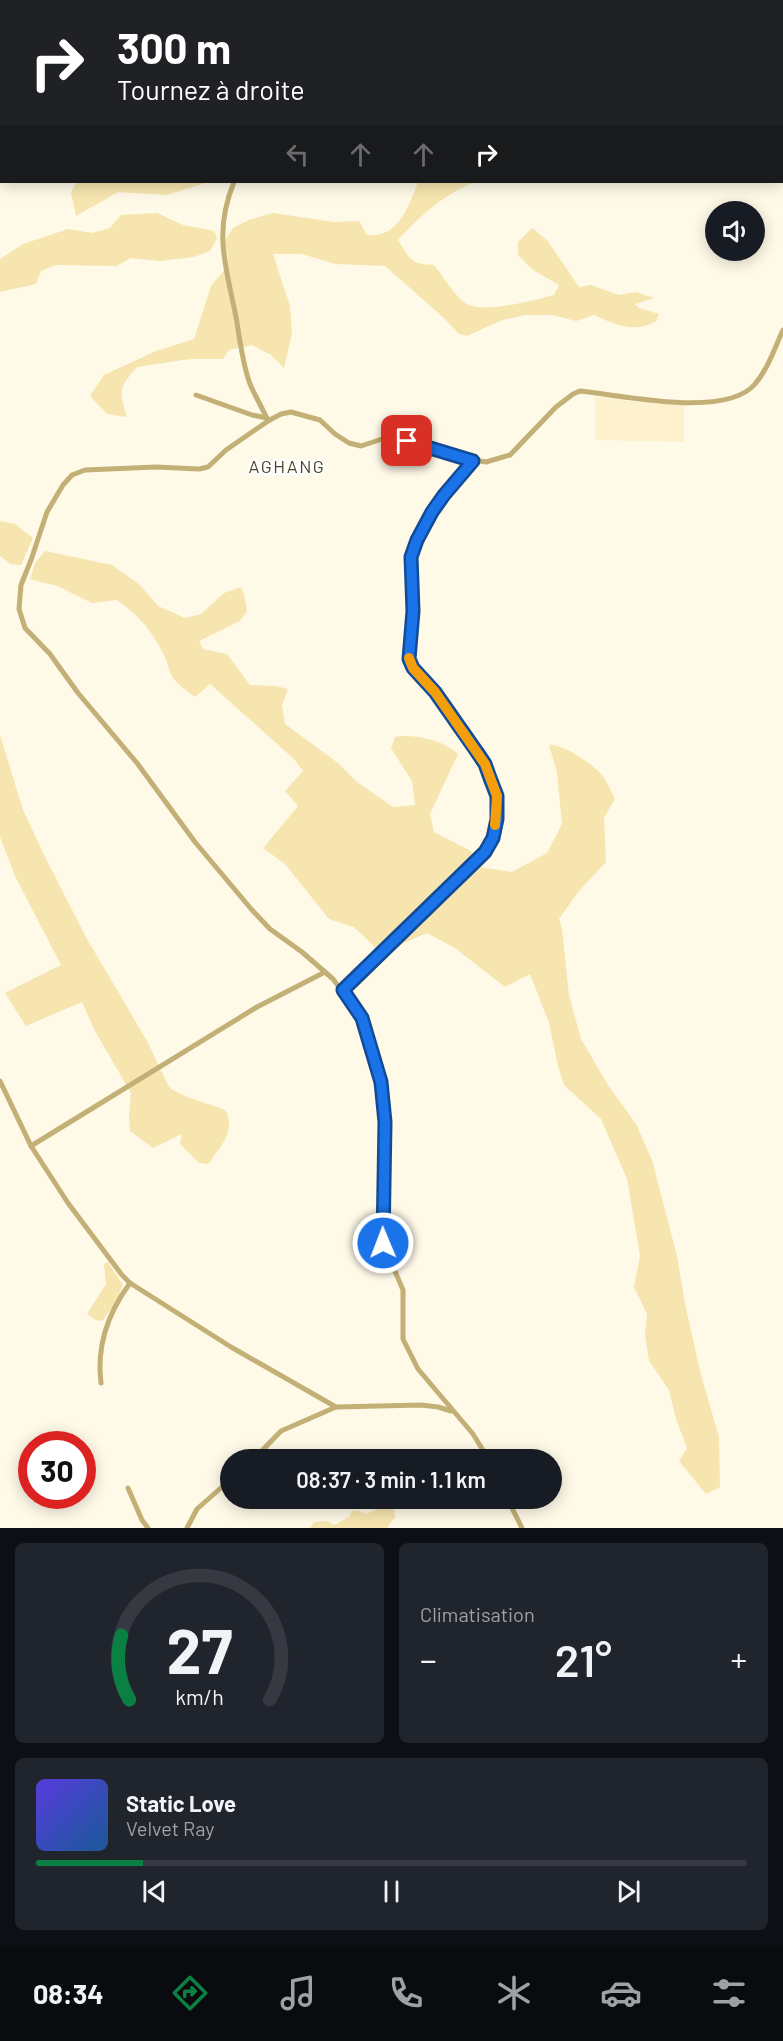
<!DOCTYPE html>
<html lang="fr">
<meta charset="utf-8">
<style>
:root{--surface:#171b24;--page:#20242c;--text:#f1f3f6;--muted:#9ea1a6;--line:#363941;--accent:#0b8043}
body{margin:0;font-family:Barlow,sans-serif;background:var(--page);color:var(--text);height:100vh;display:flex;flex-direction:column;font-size:22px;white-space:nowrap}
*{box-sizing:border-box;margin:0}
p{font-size:20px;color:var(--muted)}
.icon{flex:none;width:33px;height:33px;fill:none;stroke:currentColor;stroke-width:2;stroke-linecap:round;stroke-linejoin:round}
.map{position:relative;height:1528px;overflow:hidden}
.drawer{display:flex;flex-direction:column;gap:15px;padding:15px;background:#0d0f14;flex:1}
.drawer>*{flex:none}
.guide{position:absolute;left:0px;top:0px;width:783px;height:183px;box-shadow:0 3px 15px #0003;background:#202124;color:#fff;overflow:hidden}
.tools{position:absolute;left:705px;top:201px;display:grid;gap:12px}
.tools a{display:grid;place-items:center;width:60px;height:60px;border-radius:50%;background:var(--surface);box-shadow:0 3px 15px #0003;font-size:30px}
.speed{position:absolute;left:18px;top:1431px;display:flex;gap:12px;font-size:30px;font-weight:700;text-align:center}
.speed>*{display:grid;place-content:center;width:78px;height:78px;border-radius:50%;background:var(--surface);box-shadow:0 3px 15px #0003;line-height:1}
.speed .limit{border:9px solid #d22;background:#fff;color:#111}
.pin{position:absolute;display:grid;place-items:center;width:51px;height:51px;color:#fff;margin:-26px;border-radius:12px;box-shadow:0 3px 9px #0006}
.me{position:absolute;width:66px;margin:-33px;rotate:359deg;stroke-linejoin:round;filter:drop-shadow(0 0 4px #0008)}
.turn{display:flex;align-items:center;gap:21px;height:126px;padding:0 18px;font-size:27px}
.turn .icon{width:78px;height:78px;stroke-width:2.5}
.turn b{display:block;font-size:42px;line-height:51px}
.lanes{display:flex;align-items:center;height:57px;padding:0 18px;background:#0003;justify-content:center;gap:30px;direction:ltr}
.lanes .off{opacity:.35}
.big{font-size:45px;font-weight:600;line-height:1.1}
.drawer .widget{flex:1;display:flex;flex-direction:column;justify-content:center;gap:9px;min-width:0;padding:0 21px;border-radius:9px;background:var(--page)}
.drawer .dial{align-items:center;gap:0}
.dial svg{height:156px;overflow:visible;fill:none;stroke:var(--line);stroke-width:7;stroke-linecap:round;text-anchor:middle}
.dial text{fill:var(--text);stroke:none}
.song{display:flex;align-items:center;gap:18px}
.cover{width:72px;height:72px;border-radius:9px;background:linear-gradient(135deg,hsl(250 70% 55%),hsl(210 70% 35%))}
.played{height:6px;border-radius:3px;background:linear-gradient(90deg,var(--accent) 15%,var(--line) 15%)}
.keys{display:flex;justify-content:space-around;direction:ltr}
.heat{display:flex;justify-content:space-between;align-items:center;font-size:33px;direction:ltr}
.drawer .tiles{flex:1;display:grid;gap:15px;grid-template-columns:1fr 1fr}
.widget:last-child{grid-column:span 2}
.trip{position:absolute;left:220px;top:1449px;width:342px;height:60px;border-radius:30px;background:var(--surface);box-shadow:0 3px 15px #0003;font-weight:600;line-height:60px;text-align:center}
.tabs{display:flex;height:96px;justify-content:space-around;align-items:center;background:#090b0e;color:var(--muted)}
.tabs .icon{width:42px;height:42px}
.tabs .current{color:var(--accent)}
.tabs b{font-size:27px;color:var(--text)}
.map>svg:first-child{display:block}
.built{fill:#fdf2cd}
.green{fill:#f6e5af}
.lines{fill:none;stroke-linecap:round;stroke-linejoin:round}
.street{stroke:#c2b076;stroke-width:5}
.route-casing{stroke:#114b97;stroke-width:15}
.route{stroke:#1a73e8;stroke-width:10}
.slow{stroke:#f59e0b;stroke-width:10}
.labels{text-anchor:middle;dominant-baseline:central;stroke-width:5;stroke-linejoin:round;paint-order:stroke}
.quarter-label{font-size:18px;letter-spacing:1.5px;fill:#4a422a;stroke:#fff}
</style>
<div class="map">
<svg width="783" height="1528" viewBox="0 0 783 1528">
<rect width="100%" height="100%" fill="#fff9e8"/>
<path class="built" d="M595,396L641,403L684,405V442L595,440Z"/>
<g class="green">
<path d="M77,182H208L167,195L118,192L76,216L71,192Z"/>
<path d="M418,182H475C444,194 420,216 398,240C410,259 410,264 434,265C442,275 456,298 467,304C485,314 534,300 554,295L559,285L533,270L518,255V242L532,228L547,240L579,287L591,285L619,295L636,292L654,298L635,304L639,308L659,314L656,321C636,334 614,324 594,315L576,321L552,315H526L502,320L467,336L459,334L445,319L385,266L335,264L302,254H273L290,306L292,333L284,368L271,355L252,345L229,350L223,359H190L137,367C118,389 119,390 127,417L107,414L90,396L104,375L156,351L194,339L211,286L226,268L228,256L223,244L233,228L249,220L273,213L334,222L359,221L367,235C398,239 409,206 418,182Z"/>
<path d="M157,213L183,225L214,231L217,238L210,251L194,257L160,261L131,258L116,266L56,265L41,271L36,284L0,292V259L23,244L68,229L92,233L110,228L121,215Z"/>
<path d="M0,521L15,524L33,538L21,565L11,564L0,556Z"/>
<path d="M45,551L112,565L140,585L158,606L185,618L201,614L224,593L241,587L244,594L247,611L240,621L199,641L203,649L227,654L250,685L276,686L288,689L282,705L285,724L338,763L357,782L393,807L415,805L412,781L391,748L395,737C412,733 446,741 458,754L430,814L434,832L471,851L479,867L512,872L547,853L562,824L557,772L549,745C561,743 593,764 601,774C607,781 611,791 615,799L604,818L606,862L578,892L559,919L562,929L569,995L581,1039L608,1085L636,1124L652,1160L677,1256L685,1304L701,1375L719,1437L720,1487L706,1494L679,1461L687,1448L676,1419L669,1390L649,1361L645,1335L647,1314L634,1287L640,1256L627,1179L601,1119L564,1085L558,1066L549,1023L530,974L505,987L455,948L427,933L381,953L354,927L329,919L285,864L263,848L298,806L285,791L303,771L294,759L210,684L195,697C188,691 179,686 173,678C169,672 168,663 165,657C152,631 140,616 117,600L92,603L57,586L30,579L35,563Z"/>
<path d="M0,735L23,810L46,859L87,939L147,1041L167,1083L171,1089L185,1096L225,1110C237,1130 220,1147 208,1164L199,1163L180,1144L182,1134L153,1148L130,1131L129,1115L131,1093L95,1031L82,1002L26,1026L5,993L61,965L15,876L0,837Z"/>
<path d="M108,1262L123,1285L114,1306L102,1321L95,1320L87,1314L106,1284L104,1264Z"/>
<path d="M389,1504L394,1509L395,1517L387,1528H310L314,1522L327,1521L334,1525L349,1517L352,1511H359L366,1514Z"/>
</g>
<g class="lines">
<g class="street">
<path d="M166,0H169"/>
<path d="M304,0L310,2"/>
<path d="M750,0L751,2"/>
<path d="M146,2L147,0"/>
<path d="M782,57L783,60"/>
<path d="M234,182C213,233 226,266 236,317C240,339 242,362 250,384C255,396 263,409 268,421"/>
<path d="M196,395L252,415L267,418"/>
<path d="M343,990L485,852L493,838L497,819V796L490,778L477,752L452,719L435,692L413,668L409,659L413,611L411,557L417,540L432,512L444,495L473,461"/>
<path d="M0,1081L31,1146L68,1203L122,1275L130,1283L231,1347L336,1407L421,1405L438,1407L451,1411"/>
<path d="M31,1146L257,1007L325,972"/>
<path d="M101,1383C96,1345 108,1313 130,1283"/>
<path d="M253,1460L281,1431L336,1407"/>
<path d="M489,1460L473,1434L418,1369L403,1339V1290L383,1243L385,1106L381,1082L362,1018L333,979L302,952L270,929L252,910L195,842L137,763L78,693L50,654L25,628L19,609L21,585L31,560L47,512L63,485L72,475L85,470L156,467L199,469L208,467L226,450L268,421L281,414L291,412L320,420L335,434L349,443L361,446L382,439L396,438L457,457L486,462L510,455L556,407L573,394L580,391C621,395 726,419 755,384C768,369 775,347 783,330"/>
<path d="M128,1488L142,1520L148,1528"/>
<path d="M507,1498L522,1528"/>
<path d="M187,1528L197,1509L231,1479"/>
</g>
</g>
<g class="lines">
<g class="route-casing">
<path id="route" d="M383,1243L385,1122L381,1082L362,1018L343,990L485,852L493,838L497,819V796L490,778L485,764L477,752L435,692L413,668L409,659L413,611L411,557L417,540L432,512L444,495L473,461L407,441"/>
</g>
<use href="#route" class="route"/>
<path class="slow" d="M409,658L413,668L435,692L485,764L497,796L495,825"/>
</g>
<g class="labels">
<g class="quarter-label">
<text x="287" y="466">AGHANG</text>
</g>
</g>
</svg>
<div class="tools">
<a><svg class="icon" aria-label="sound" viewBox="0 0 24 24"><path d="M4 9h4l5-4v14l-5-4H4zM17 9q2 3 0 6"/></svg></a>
</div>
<div class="speed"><div class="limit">30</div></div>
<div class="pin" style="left:407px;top:441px;background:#d93025"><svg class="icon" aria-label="arrive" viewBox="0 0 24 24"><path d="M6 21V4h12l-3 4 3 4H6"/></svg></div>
<svg class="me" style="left:383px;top:1243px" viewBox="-20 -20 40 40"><circle r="17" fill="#1a73e8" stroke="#fff" stroke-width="3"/><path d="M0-11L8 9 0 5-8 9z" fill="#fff"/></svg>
<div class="trip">08:37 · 3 min · 1.1 km</div>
<div class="guide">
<div class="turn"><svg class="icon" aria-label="right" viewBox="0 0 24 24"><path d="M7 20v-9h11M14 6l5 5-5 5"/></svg><div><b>300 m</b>Tournez à droite</div></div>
<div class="lanes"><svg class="icon off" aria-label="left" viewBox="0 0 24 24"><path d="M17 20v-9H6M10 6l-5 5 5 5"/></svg><svg class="icon off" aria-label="ahead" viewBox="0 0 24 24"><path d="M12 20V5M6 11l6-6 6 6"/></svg><svg class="icon off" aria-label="ahead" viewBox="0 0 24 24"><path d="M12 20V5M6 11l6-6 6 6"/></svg><svg class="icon" aria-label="right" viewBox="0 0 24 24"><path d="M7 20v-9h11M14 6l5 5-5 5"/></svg></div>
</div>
</div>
<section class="drawer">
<div class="tiles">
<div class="widget dial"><svg viewBox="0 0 100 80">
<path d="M14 69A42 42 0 1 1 86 69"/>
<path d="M14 69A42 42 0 0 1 10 36" stroke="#0b8043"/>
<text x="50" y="56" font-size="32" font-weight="700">27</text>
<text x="50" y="72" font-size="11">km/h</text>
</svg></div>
<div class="widget"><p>Climatisation</p>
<div class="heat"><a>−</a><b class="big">21°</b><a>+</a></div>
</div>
<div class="widget">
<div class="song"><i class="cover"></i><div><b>Static Love</b><p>Velvet Ray</p></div></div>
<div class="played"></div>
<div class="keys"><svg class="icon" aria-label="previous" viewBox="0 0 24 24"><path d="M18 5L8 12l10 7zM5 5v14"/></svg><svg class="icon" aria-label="pause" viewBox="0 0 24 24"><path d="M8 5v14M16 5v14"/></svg><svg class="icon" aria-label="next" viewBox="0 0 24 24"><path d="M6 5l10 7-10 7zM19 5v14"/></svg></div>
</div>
</div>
</section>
<nav class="tabs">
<b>08:34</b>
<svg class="icon current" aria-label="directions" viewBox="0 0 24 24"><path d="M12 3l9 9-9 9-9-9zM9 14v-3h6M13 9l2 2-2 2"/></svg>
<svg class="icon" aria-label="music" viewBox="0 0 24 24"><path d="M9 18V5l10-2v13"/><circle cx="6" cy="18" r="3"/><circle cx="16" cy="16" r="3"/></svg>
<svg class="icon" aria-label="phone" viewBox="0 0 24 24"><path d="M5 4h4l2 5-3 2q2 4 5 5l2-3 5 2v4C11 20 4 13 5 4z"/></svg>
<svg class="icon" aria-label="climate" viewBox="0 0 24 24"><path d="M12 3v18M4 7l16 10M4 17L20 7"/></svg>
<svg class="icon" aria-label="car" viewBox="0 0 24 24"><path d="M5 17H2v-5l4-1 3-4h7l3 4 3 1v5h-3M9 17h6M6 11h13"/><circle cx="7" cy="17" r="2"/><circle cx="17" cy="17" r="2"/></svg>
<svg class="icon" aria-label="filters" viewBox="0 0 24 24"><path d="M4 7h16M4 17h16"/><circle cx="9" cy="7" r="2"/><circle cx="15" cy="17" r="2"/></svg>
</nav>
